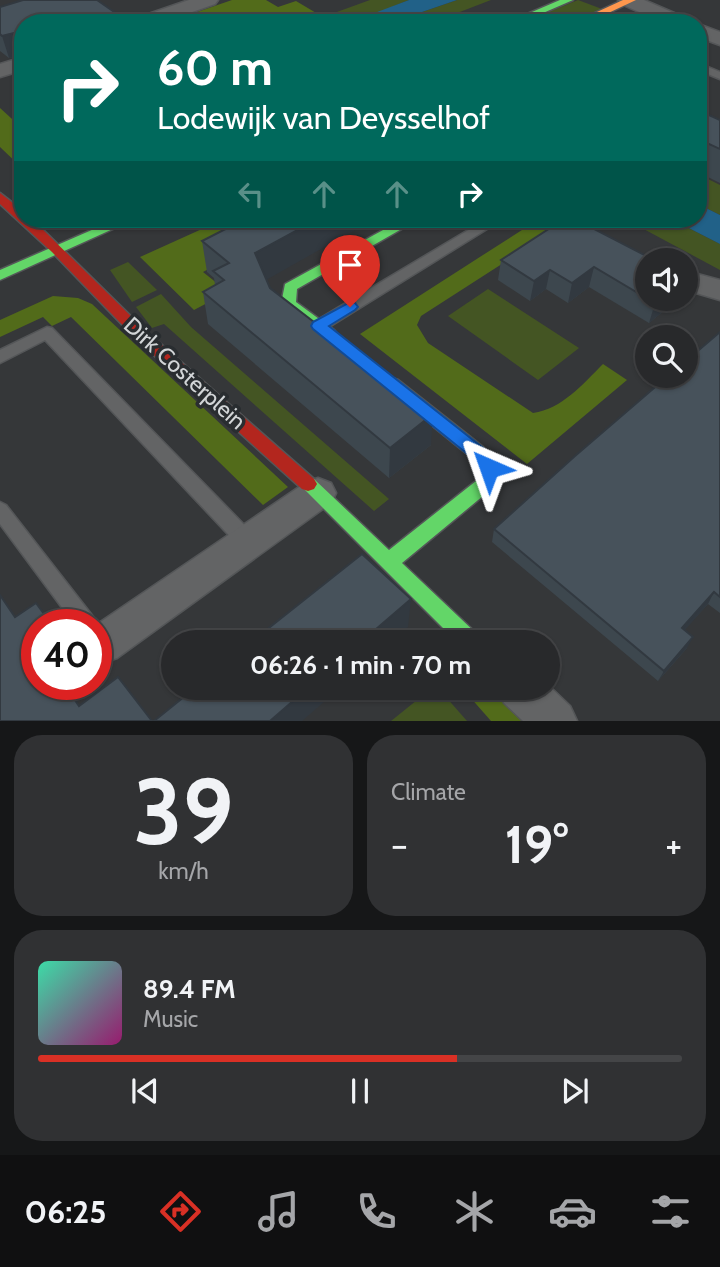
<!DOCTYPE html>
<meta charset="utf-8">
<style>
:root{--surface:#28292b;--page:#303133;--text:#f1f3f6;--muted:#a5a6a9;--line:#444547;--accent:#d93025}
body{margin:0;font-family:Cabin,sans-serif;background:var(--page);color:var(--text);height:100vh;display:flex;flex-direction:column;font-size:26px;white-space:nowrap}
*{box-sizing:border-box;margin:0}
p{font-size:23px;color:var(--muted)}
.icon{flex:none;width:38px;height:38px;fill:none;stroke:currentColor;stroke-width:2;stroke-linecap:round;stroke-linejoin:round}
.map{position:relative;height:721px;overflow:hidden}
.details{display:flex;flex-direction:column;gap:14px;padding:14px;background:#161718;flex:1}
.details>*{flex:none}
.top-card{position:absolute;left:14px;top:14px;width:693px;height:214px;border-radius:28px;box-shadow:0 2px 5px #0004,0 0 0 2px var(--line);background:#00695c;color:#fff;overflow:hidden}
.buttons{position:absolute;left:635px;top:248px;display:grid;gap:14px}
.buttons a{display:grid;place-items:center;width:63px;height:63px;border-radius:50%;background:var(--surface);box-shadow:0 2px 5px #0004,0 0 0 2px var(--line);font-size:35px}
.speed{position:absolute;left:21px;top:609px;display:flex;gap:14px;font-size:35px;font-weight:700;text-align:center}
.speed>*{display:grid;place-content:center;width:91px;height:91px;border-radius:50%;background:var(--surface);box-shadow:0 2px 5px #0004,0 0 0 2px var(--line);line-height:1}
.speed .limit{border:10px solid #d22;background:#fff;color:#111}
.pin{position:absolute;display:grid;place-items:center;width:60px;height:60px;color:#fff;margin:-72px -30px;border-radius:50% 50% 50% 0;rotate:-45deg;box-shadow:0 0 7px #0007}
.pin .icon{rotate:45deg}
.me{position:absolute;width:77px;margin:-38px;rotate:317deg;stroke-linejoin:round;filter:drop-shadow(0 0 5px #0008)}
.turn{display:flex;align-items:center;gap:24px;height:147px;padding:0 28px;font-size:32px}
.turn .icon{width:91px;height:91px;stroke-width:2.5}
.turn b{display:block;font-size:49px;line-height:60px}
.lanes{display:flex;align-items:center;height:66px;padding:0 28px;background:#0003;justify-content:center;gap:35px;direction:ltr}
.lanes .off{opacity:.35}
.big{font-size:52px;font-weight:700;line-height:1.1}
.details .tile{flex:1;display:flex;flex-direction:column;justify-content:center;gap:10px;min-width:0;padding:0 24px;border-radius:28px;background:var(--page)}
.details .dial{align-items:center;gap:0}
.dial b{font-size:91px;line-height:1}
.song{display:flex;align-items:center;gap:21px}
.cover{width:84px;height:84px;border-radius:10px;background:linear-gradient(135deg,hsl(160 70% 55%),hsl(320 70% 35%))}
.played{height:7px;border-radius:4px;background:linear-gradient(90deg,var(--accent) 65%,var(--line) 65%)}
.keys{display:flex;justify-content:space-around;direction:ltr}
.heat{display:flex;justify-content:space-between;align-items:center;font-size:38px;direction:ltr}
.details .tiles{flex:1;display:grid;gap:14px;grid-template-columns:1fr 1fr}
.tile:last-child{grid-column:span 2}
.trip{position:absolute;left:161px;top:630px;width:399px;height:70px;border-radius:35px;background:var(--surface);box-shadow:0 2px 5px #0004,0 0 0 2px var(--line);font-weight:700;line-height:70px;text-align:center}
.menu{display:flex;height:112px;justify-content:space-around;align-items:center;background:#101011;color:var(--muted)}
.menu .icon{width:49px;height:49px}
.menu .current{color:var(--accent)}
.menu b{font-size:32px;color:var(--text)}
.map>svg:first-child{display:block}
.green{fill:#445523}
.forest{fill:#526b1a}
.water{fill:#216188}
.lines{fill:none;stroke-linecap:round;stroke-linejoin:round}
.lane-casing{stroke:#545658;stroke-width:3}
.street-casing{stroke:#545658;stroke-width:3}
.fast-casing{stroke:#545658;stroke-width:3}
.slow-casing{stroke:#545658;stroke-width:3}
.jam-casing{stroke:#545658;stroke-width:3}
.lane{fill:#636465;fill-rule:evenodd}
.street{fill:#636465;fill-rule:evenodd}
.fast{fill:#63d668;fill-rule:evenodd}
.slow{fill:#ff974d;fill-rule:evenodd}
.jam{fill:#b3261e;fill-rule:evenodd}
.wall{fill:#3d474e}
.shaded-wall{fill:#323940}
.building{fill:#47525b;stroke:#323940;stroke-width:2}
.route{fill:#1a73e8;stroke:#114b97;stroke-width:2}
.labels{text-anchor:middle;dominant-baseline:central;stroke-width:7;stroke-linejoin:round;paint-order:stroke}
.street-label{font-size:23px;fill:#d2d5d7;stroke:#292d30}
</style>
<div class="map">
<svg width="720" height="721" viewBox="0 0 720 721">
<rect width="100%" height="100%" fill="#353739"/>
<g class="green">
<path d="M370,0H409C384,9 349,32 323,17Z"/>
<path d="M457,0H491L439,20L390,23Z"/>
<path d="M578,0L602,9L568,23H522Z"/>
<path d="M698,174L720,185V215L698,204Z"/>
<path d="M625,219H671L720,244V270Z"/>
<path d="M128,262L157,290L132,302L110,270Z"/>
<path d="M488,289L579,348L538,380L448,316Z"/>
<path d="M161,294L191,327L389,499L374,511L164,324L152,328L136,307Z"/>
<path d="M432,688H438L467,721H391Z"/>
</g>
<g class="forest">
<path d="M232,0H266L278,7L296,1L333,23H165Z"/>
<path d="M0,108L23,129V169L0,147Z"/>
<path d="M224,219H301L203,272L228,292L194,310L140,257Z"/>
<path d="M539,219L558,228L421,316L417,325L428,343L533,413C562,409 583,384 603,364L627,380L527,464L360,334Z"/>
<path d="M53,296L78,298L92,304L288,487L263,505L71,317L52,326L43,317L0,337V320Z"/>
<path d="M462,688H489L523,721H491Z"/>
</g>
<g class="water">
<path d="M409,0H457L390,23H348Z"/>
<path d="M698,204L720,215V244L671,219H698Z"/>
</g>
<g class="lines">
<g class="lane-casing">
<g id="lane">
<path d="M698,63L720,72V79L698,70Z"/>
<path d="M487,219H503L324,330H314L311,326L314,322Z"/>
<path d="M47,327L52,328L255,536L257,542L255,548L248,550L241,548L45,340L0,363V350Z"/>
<path d="M0,502L6,505L94,618L97,625L96,627V625H75L0,524Z"/>
</g>
</g>
<g class="street-casing">
<g id="street">
<path d="M189,0H218L215,4L161,23H131L134,19Z"/>
<path d="M618,0H644L688,19L691,23H664L621,4Z"/>
<path d="M698,24L720,32V45L698,37Z"/>
<path d="M23,57V70L0,77V64Z"/>
<path d="M686,271L720,280V300L686,290Z"/>
<path d="M318,478L331,483L336,493L331,503L117,658L102,663L96,661V625L305,483Z"/>
<path d="M548,685L570,706L577,721H523L504,703L498,688H548Z"/>
</g>
</g>
<g class="fast-casing">
<g id="fast">
<path d="M560,0H573L520,23H506Z"/>
<path d="M117,219H135L0,280V270Z"/>
<path d="M403,219H419L297,289L296,302L334,330L337,334L334,338H324L283,308L281,304L285,284Z"/>
<path d="M392,378L398,380L483,447L499,468L489,491L402,563L478,635L481,642H457L299,484L302,479L308,477L314,479L389,550L476,481L481,469L471,457L386,388L384,384L386,380Z"/>
</g>
</g>
<g class="slow-casing">
<path id="slow" d="M623,0H636L587,23H573Z"/>
</g>
<g class="jam-casing">
<path id="jam" d="M0,193L23,211V219H32L147,332L314,479L317,484L314,489L308,491L302,489L137,340L52,252L0,204Z"/>
</g>
<use href="#lane" class="lane"/>
<use href="#street" class="street"/>
<use href="#fast" class="fast"/>
<use href="#slow" class="slow"/>
<use href="#jam" class="jam"/>
</g>
<g class="wall">
<path d="M0,7L23,61V79L20,76L14,57L9,58L0,51Z"/>
<path d="M698,110L720,120V183L698,172Z"/>
<path d="M245,219H374L266,279L270,288L431,445L389,478L208,324L203,292L215,285L214,278L207,272L202,241Z"/>
<path d="M564,219L678,299L649,323L589,287L568,303L546,289L530,301L498,280L501,260Z"/>
<path d="M720,332V613L708,604L684,630L687,648L658,681L492,542L494,529Z"/>
</g>
<g class="shaded-wall">
<path d="M18,32L23,55L13,53L14,57L9,58L2,36Z"/>
<path d="M318,219H374L259,284L255,253Z"/>
<path d="M594,267L589,287L568,303L572,283Z"/>
<path d="M550,270L546,289L530,301L534,281Z"/>
<path d="M660,299H678L649,323L655,303Z"/>
<path d="M433,414L431,445L389,478L390,448Z"/>
<path d="M714,592L708,604L676,640L682,628Z"/>
<path d="M411,599L408,627L391,642H361Z"/>
<path d="M693,637L687,648L658,681L664,671Z"/>
<path d="M308,688H340L302,721H270Z"/>
</g>
<g class="building">
<path d="M23,0H97L130,23H23V61L13,53L21,51L18,32L2,36L0,34V7Z"/>
<path d="M698,110L720,120V149L698,139Z"/>
<path d="M245,219H318L255,253L270,288L433,414L390,448L203,292L224,280L213,271L229,263L202,241Z"/>
<path d="M564,219H575L656,261H648V299L594,267L572,283L550,270L534,281L501,260Z"/>
<path d="M648,299H660L655,303Z"/>
<path d="M720,332V597L714,592L682,628L693,637L664,671L494,529L575,456L668,376H686V361Z"/>
<path d="M362,554L411,599L361,642H251Z"/>
<path d="M0,595L15,617L36,603L52,625H37V640L33,642L37,647V684H64L79,706L118,677L152,721H0Z"/>
<path d="M195,688H308L270,721H154Z"/>
</g>
<path class="route" d="M350,302L355,303L358,307L355,310L329,326L492,455L498,468L496,473H483L479,464L471,457L313,329L311,326L313,322Z"/>
<g class="labels">
<g class="street-label">
<text transform="translate(185 373) rotate(42)">Dirk Costerplein</text>
</g>
</g>
</svg>
<div class="buttons">
<a><svg class="icon" aria-label="sound" viewBox="0 0 24 24"><path d="M4 9h4l5-4v14l-5-4H4zM17 9q2 3 0 6"/></svg></a>
<a><svg class="icon" aria-label="search" viewBox="0 0 24 24"><circle cx="10" cy="10" r="6"/><path d="M15 15l6 6"/></svg></a>
</div>
<div class="speed"><div class="limit">40</div></div>
<div class="pin" style="left:350px;top:307px;background:#d93025"><svg class="icon" aria-label="arrive" viewBox="0 0 24 24"><path d="M6 21V4h12l-3 4 3 4H6"/></svg></div>
<svg class="me" style="left:489px;top:468px" viewBox="-20 -20 40 40"><path d="M0-17L14 15 0 8-14 15z" fill="#1a73e8" stroke="#fff" stroke-width="4"/></svg>
<div class="trip">06:26 · 1 min · 70 m</div>
<div class="top-card">
<div class="turn"><svg class="icon" aria-label="right" viewBox="0 0 24 24"><path d="M7 20v-9h11M14 6l5 5-5 5"/></svg><div><b>60 m</b>Lodewijk van Deysselhof</div></div>
<div class="lanes"><svg class="icon off" aria-label="left" viewBox="0 0 24 24"><path d="M17 20v-9H6M10 6l-5 5 5 5"/></svg><svg class="icon off" aria-label="ahead" viewBox="0 0 24 24"><path d="M12 20V5M6 11l6-6 6 6"/></svg><svg class="icon off" aria-label="ahead" viewBox="0 0 24 24"><path d="M12 20V5M6 11l6-6 6 6"/></svg><svg class="icon" aria-label="right" viewBox="0 0 24 24"><path d="M7 20v-9h11M14 6l5 5-5 5"/></svg></div>
</div>
</div>
<section class="details">
<div class="tiles">
<div class="tile dial"><b>39</b><p>km/h</p></div>
<div class="tile"><p>Climate</p>
<div class="heat"><a>−</a><b class="big">19°</b><a>+</a></div>
</div>
<div class="tile">
<div class="song"><i class="cover"></i><div><b>89.4 FM</b><p>Music</p></div></div>
<div class="played"></div>
<div class="keys"><svg class="icon" aria-label="previous" viewBox="0 0 24 24"><path d="M18 5L8 12l10 7zM5 5v14"/></svg><svg class="icon" aria-label="pause" viewBox="0 0 24 24"><path d="M8 5v14M16 5v14"/></svg><svg class="icon" aria-label="next" viewBox="0 0 24 24"><path d="M6 5l10 7-10 7zM19 5v14"/></svg></div>
</div>
</div>
</section>
<nav class="menu">
<b>06:25</b>
<svg class="icon current" aria-label="directions" viewBox="0 0 24 24"><path d="M12 3l9 9-9 9-9-9zM9 14v-3h6M13 9l2 2-2 2"/></svg>
<svg class="icon" aria-label="music" viewBox="0 0 24 24"><path d="M9 18V5l10-2v13"/><circle cx="6" cy="18" r="3"/><circle cx="16" cy="16" r="3"/></svg>
<svg class="icon" aria-label="phone" viewBox="0 0 24 24"><path d="M5 4h4l2 5-3 2q2 4 5 5l2-3 5 2v4C11 20 4 13 5 4z"/></svg>
<svg class="icon" aria-label="climate" viewBox="0 0 24 24"><path d="M12 3v18M4 7l16 10M4 17L20 7"/></svg>
<svg class="icon" aria-label="car" viewBox="0 0 24 24"><path d="M5 17H2v-5l4-1 3-4h7l3 4 3 1v5h-3M9 17h6M6 11h13"/><circle cx="7" cy="17" r="2"/><circle cx="17" cy="17" r="2"/></svg>
<svg class="icon" aria-label="filters" viewBox="0 0 24 24"><path d="M4 7h16M4 17h16"/><circle cx="9" cy="7" r="2"/><circle cx="15" cy="17" r="2"/></svg>
</nav>
